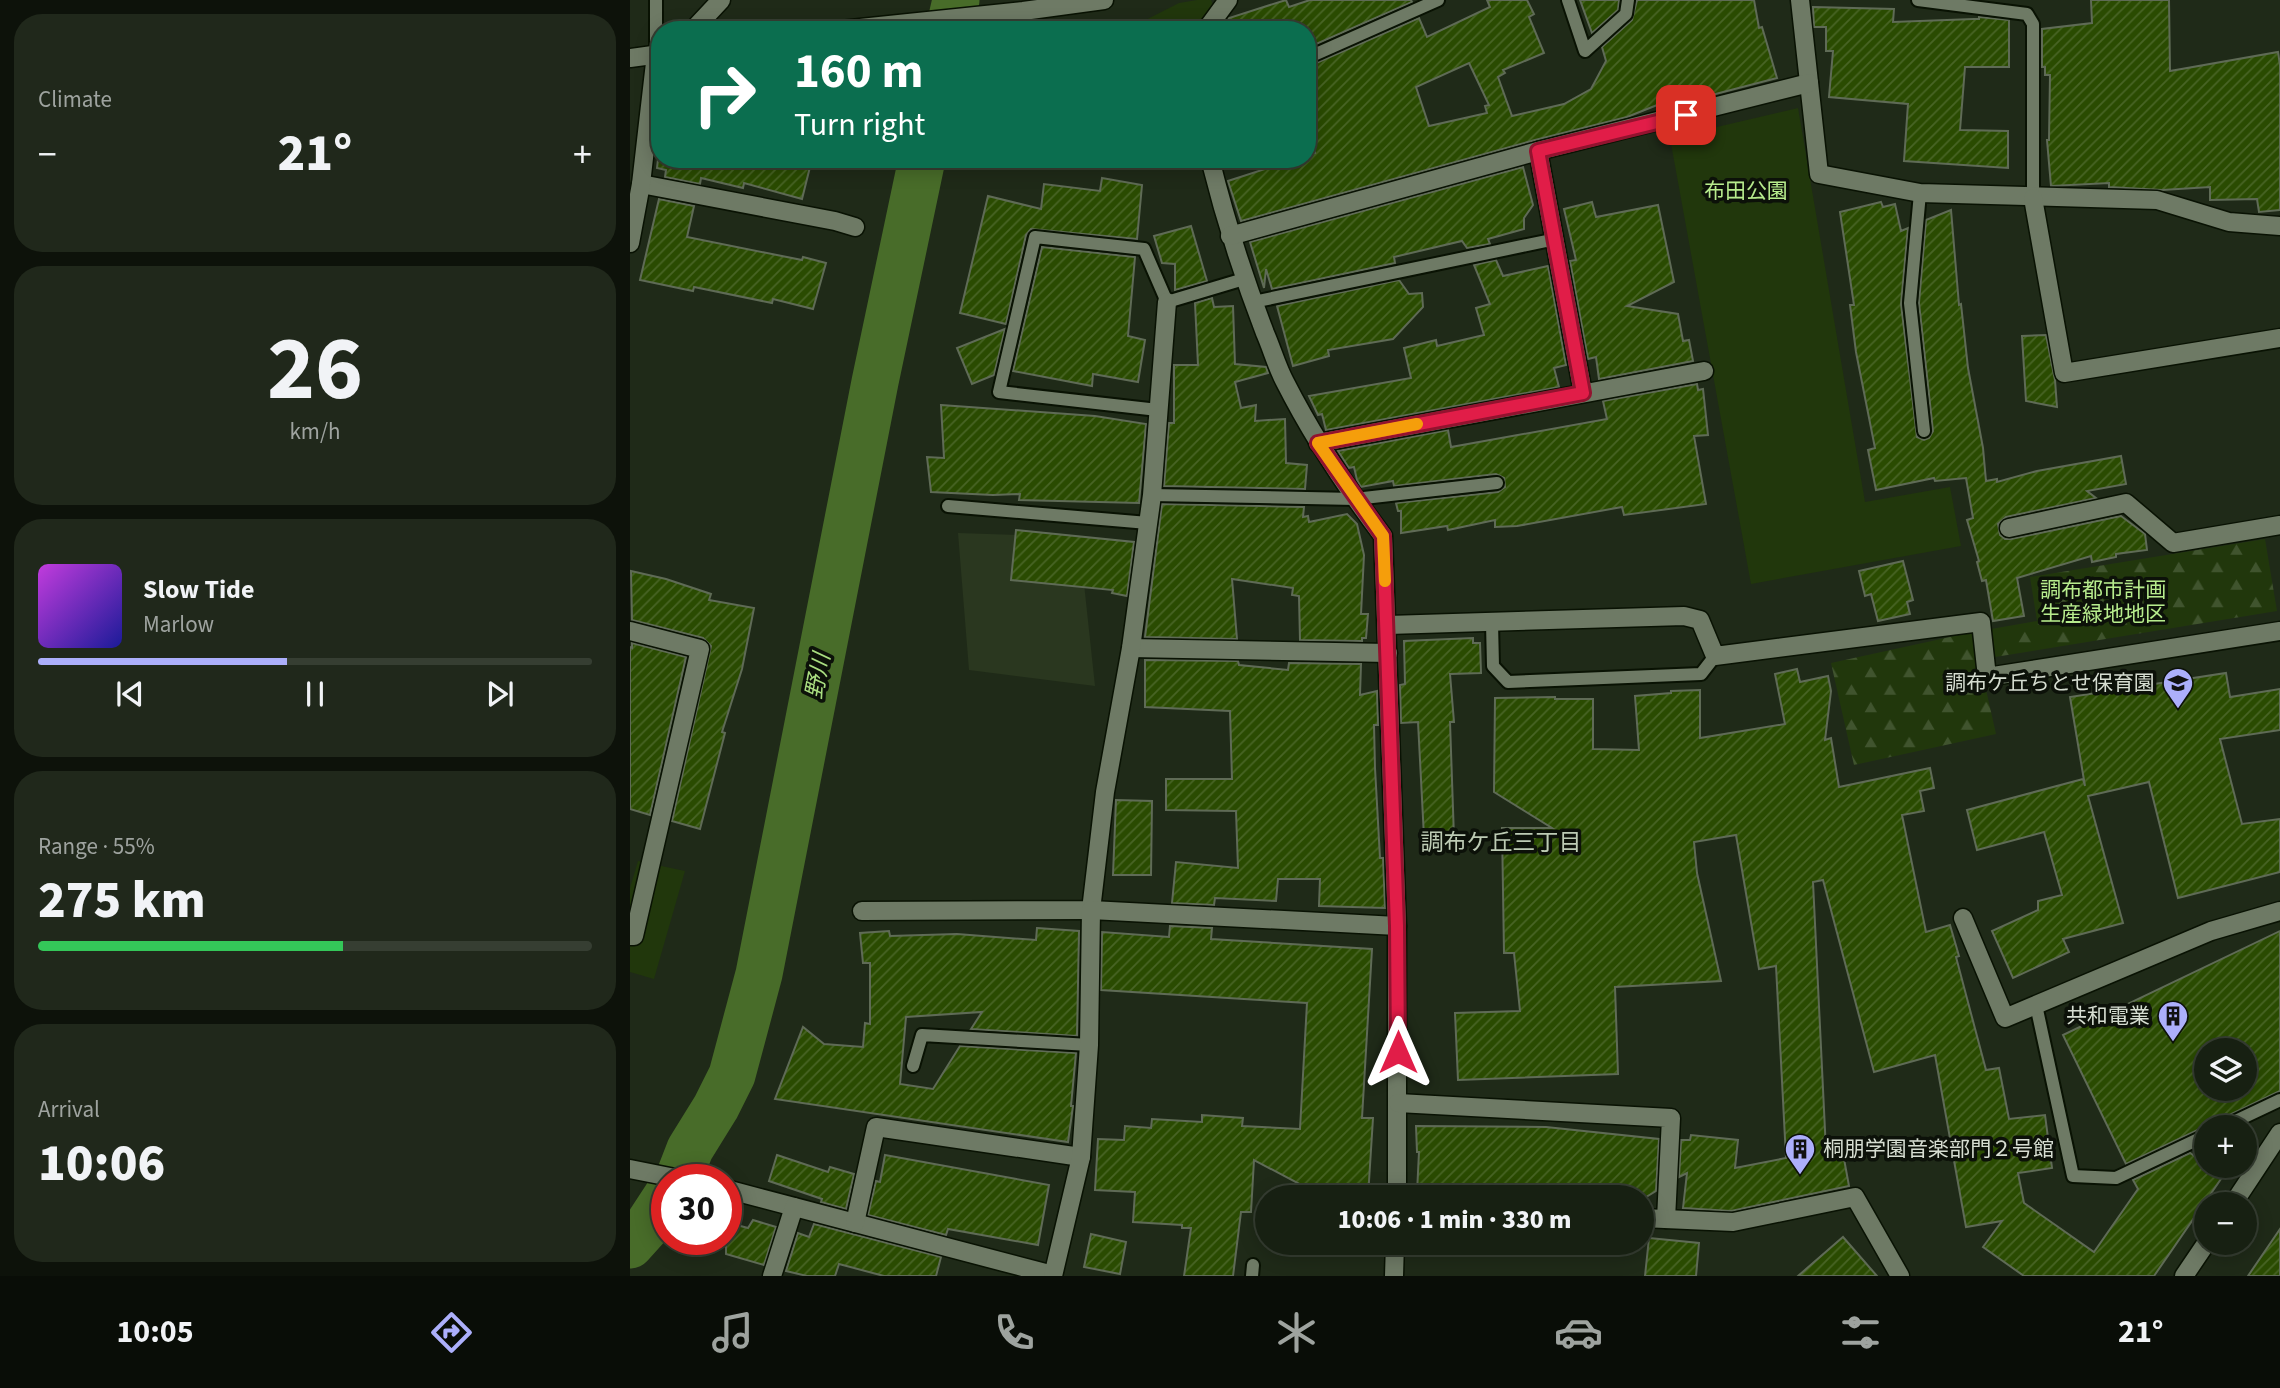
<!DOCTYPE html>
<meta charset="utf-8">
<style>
:root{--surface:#172012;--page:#20281b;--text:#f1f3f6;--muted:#9ea39f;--line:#363e32;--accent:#acaffb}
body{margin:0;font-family:"Source Sans 3","Noto Sans JP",sans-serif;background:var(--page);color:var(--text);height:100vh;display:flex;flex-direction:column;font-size:26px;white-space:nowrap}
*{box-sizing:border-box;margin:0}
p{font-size:23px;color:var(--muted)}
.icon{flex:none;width:38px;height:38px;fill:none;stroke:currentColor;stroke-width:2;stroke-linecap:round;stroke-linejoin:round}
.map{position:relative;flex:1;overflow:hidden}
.sheet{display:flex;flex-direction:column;gap:14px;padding:14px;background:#0d120a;width:630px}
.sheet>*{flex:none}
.hud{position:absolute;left:21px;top:21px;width:665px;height:147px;border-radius:28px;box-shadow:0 4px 18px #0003,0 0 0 2px var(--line);background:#0b6e4f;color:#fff;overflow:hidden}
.fabs{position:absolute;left:1564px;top:1038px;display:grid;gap:14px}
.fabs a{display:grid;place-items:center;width:63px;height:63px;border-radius:50%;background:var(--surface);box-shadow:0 4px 18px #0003,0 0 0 2px var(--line);font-size:35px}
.speed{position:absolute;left:21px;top:1164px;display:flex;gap:14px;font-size:35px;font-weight:700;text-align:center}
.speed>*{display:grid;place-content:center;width:91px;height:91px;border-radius:50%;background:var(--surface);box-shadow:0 4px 18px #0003,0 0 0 2px var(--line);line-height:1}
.speed .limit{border:10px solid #d22;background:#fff;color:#111}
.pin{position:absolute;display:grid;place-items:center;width:60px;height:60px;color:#fff;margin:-30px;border-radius:14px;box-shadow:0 4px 10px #0006}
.me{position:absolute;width:77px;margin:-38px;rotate:0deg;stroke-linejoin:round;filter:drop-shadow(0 0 5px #0008)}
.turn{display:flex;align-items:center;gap:24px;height:147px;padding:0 28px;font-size:32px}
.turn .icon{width:91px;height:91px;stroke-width:2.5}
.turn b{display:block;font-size:49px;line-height:60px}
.big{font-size:52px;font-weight:800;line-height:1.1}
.sheet .card{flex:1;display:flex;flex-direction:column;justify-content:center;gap:10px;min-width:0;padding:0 24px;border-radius:28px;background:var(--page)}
.sheet .dial{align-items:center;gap:0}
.dial b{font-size:91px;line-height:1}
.song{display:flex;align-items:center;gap:21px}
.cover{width:84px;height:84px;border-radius:10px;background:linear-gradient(135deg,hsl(290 70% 55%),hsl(240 70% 35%))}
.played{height:7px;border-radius:4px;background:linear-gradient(90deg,var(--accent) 45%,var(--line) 45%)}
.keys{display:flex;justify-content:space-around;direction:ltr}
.heat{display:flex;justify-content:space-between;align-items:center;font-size:38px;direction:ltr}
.charge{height:10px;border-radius:5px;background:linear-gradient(90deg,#34c759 55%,var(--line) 0)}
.trip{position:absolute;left:625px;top:1185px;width:399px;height:70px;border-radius:35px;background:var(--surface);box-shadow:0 4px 18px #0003,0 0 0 2px var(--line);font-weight:800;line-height:70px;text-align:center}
.dock{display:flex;height:112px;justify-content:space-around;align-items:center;background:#090d07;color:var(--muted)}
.dock .icon{width:49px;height:49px}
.dock .current{color:var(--accent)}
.dock b{font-size:32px;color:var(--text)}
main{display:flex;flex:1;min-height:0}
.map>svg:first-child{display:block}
.built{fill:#2a371f}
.forest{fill:url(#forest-firs)}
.park{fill:#21370c}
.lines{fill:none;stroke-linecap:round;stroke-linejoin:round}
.river{stroke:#486c29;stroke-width:47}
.building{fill:url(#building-hatch);stroke:#5f6b56;stroke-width:2;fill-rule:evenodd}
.lane-casing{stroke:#091203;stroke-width:16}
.street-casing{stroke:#091203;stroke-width:21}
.secondary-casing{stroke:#091203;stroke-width:21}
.lane{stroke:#6e7a65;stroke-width:12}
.street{stroke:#6e7a65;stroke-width:18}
.secondary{stroke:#6e7a65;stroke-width:18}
.route-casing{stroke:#92132f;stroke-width:18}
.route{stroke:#e11d48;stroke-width:12}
.slow{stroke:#f59e0b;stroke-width:12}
.labels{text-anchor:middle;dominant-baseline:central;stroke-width:7;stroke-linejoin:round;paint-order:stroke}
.park-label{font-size:21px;fill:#b7ec8d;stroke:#0c1109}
.poi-label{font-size:21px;fill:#d6ddd1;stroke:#0c1109;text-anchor:end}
.water-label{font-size:23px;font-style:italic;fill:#a9dd80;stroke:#0c1109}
.neighbourhood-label{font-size:23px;fill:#bdcbb4;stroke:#0c1109}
</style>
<main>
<section class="sheet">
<div class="card"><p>Climate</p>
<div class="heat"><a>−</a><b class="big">21°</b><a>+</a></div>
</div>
<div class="card dial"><b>26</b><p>km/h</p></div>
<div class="card">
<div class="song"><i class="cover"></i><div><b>Slow Tide</b><p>Marlow</p></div></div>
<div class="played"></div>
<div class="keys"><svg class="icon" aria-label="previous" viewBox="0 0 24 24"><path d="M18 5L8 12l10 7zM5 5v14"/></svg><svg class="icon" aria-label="pause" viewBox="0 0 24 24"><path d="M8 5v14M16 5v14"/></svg><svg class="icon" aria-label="next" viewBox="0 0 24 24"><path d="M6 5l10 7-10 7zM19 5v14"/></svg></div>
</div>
<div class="card"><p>Range · 55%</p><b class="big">275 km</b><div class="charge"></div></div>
<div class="card"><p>Arrival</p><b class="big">10:06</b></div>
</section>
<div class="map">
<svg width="1650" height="1276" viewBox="0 0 1650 1276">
<defs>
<pattern id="forest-firs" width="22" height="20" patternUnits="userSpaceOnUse" patternTransform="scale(1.75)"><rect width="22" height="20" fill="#21370c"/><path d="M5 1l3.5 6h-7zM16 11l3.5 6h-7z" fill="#40542e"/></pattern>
<pattern id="building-hatch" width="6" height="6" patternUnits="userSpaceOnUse" patternTransform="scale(1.75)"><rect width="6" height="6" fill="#2a4b01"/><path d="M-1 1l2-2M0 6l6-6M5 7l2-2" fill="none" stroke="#486425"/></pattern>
</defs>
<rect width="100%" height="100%" fill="#1f2a18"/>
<path class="built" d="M328,533L449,537L465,686L339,670Z"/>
<g class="forest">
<path d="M1635,539L1647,611L1365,657L1361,629L1407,621L1400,577Z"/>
<path d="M1343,632L1366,734L1224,765L1201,663Z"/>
</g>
<g class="park">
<path d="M567,0H581L584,8L563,30H496L549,3Z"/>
<path d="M1168,108L1235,502L1320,487L1331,546L1121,584L1040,138Z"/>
<path d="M8,861L55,871L24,979L0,972V888Z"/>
</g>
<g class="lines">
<g class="river">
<path d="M319,30L326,0"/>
<path d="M48,1180L60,1149L86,1107L102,1075L129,974L245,382L292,159"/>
<path d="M0,1245L18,1225L37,1196"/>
</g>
</g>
<g class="building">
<path d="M656,0L659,7L680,0H781L782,2L677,48V30H590L599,18Z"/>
<path d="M857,0H897L904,14L899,17L914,53L873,70L875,73L868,77L882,116L934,104L961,89L976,61L972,47L1002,20L1007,0H1124L1129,28L1132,27L1147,78L1051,103L1050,96L997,117L905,140L611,221L598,181L666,159H677V156L685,153L677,131V67L789,18L797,37L860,7ZM839,63L859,105L855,106L857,113L799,126L786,87Z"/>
<path d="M950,0H989L988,10L962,33Z"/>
<path d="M1461,0H1539L1540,71L1648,52L1650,65V210L1629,212L1627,199L1580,200V187L1532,190L1479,187V183L1421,186L1417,140H1419L1420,75H1415V67H1412V29L1462,23Z"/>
<path d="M1183,7L1264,9L1263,22L1344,19H1349V17L1379,20V67H1335L1330,130L1378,131V168L1274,161L1278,104L1199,97L1203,51H1196V27H1184Z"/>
<path d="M28,159H182L172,199L114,183L113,188L71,178L70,184L35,177L36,170L27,168Z"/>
<path d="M893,167L903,205L894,218V229L858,239L860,244L837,248L832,241L764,257L765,263L642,289L636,269L634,288L620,242Z"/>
<path d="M472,178L512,185L507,239L401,229L396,235L376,324L330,313L358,196L411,209L414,184L470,191Z"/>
<path d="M29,199L64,206L57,237L172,260L173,257L196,263L183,309L143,299L142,303L64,287L63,291L10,280Z"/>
<path d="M962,202L966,217L1028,205L1044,282L997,306L1048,314L1053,341L1059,340L1063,361L969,379L966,357L958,359L940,261L946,260L934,209Z"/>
<path d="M1251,202L1253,207L1265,204L1271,231L1278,228L1271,304L1287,437L1294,440L1299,438L1303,431L1289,303L1296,220L1321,210L1329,305L1331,304L1338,368L1353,448L1356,481L1367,479V482L1407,471L1491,456L1496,484L1457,491L1466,498L1376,517L1368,524L1370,535L1375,539H1381L1491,516L1515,534L1517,550L1486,554V557L1462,562L1461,556L1387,578L1394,616L1363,621L1356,580L1352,581L1347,562L1349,561L1337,520L1343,518L1336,478L1305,481L1304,478L1246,490L1238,450L1245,448L1226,352L1220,305H1224L1210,212Z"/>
<path d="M561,226L577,281L545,290V264L532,263L524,236Z"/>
<path d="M412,247L505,257L498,336L515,340L508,382L463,374L462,386L383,371Z"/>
<path d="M866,260L873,276L918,266L936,365L924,368L929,387L696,430L692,414L688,415L679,396L781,378L774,348L806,340L807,346L854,335L846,308L860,304L844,265Z"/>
<path d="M769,280L779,294L792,293L793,307L763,339L698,350L699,356L663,366L647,306Z"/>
<path d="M582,298L584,307L603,306L605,364L636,367L638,373L605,382L611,408L626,405L625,421L655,419L656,463L677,465L675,489L534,486L539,423H544V365H568L565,303Z"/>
<path d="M375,329L364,375L342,384L327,348Z"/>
<path d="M1416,335L1425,380L1427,407L1396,401L1392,336Z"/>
<path d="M1067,384L1068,390L1073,389L1078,435L1064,436L1076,504L994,515L992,507L887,526L865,527V520L818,530L817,526L771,533V511H768L766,503L868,492L875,487L874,478L866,474L764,486L763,481L731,487L727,480L724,467L719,468L708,451L818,430L821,447L977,419L973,401Z"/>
<path d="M311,405L465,416L516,424L509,503L389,500L390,494L363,495L301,492L297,457L314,458Z"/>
<path d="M532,504L674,507L673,517L678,516L679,522L717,514L727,524L734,555L731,614H738L736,638H732V641L670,640L669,596L662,595L663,588L602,579L607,639L515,637Z"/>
<path d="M386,530L504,542L497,596L482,593L483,590L381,580Z"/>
<path d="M1273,561L1283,600L1277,602L1280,614L1248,621L1241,594L1235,596L1229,571Z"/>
<path d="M1,571L36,579L81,594L79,600L124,608L112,669L92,732L95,733L70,829L42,821L81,646L73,638L2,620Z"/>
<path d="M843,638V643H850L851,673L820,674L824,722H820L824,838L794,837L788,722L771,723L770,685L775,684L774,641Z"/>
<path d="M2,643L56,657L20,815L0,809V647L2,648Z"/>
<path d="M515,660L608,661L609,665L658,670L659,663L731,664L730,695L747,691L748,725H744L745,768L750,858H753L755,908L689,906L690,879H648L646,901L585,898L584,905L542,903L546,862L608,868L606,811L536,810V779H602L600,711L515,707Z"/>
<path d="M1167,669L1170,682L1198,676L1201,691L1195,740L1201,738L1209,787L1300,768L1304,788L1290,791L1294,811L1272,815L1296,932L1320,925L1329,956L1326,957L1356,1070L1369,1068L1379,1119L1415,1115L1422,1168L1388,1173L1394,1203L1464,1252L1508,1189L1503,1180L1560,1153L1593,1176L1524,1276H1394L1353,1247L1372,1221L1336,1227L1305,1055L1244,1072L1193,880L1183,882L1196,1151L1212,1148L1219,1186L1101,1211L1053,1208L1057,1173L1049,1177L1051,1140H1060L1061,1135L1108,1140L1105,1168L1156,1158L1146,966L1129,969L1106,835L1064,842L1067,873L1091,981L985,987L988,1074L828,1080L825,1013L890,1011L884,953H874L872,828H922L864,792L865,698L925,697V699H963V749L1009,750L1005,696L1041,693V691L1070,690V738L1155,724L1145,674Z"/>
<path d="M1596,673L1600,697L1650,689V730L1590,739L1612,824L1650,819V872L1548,898L1519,782L1458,796L1493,923L1433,939L1439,952L1383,978L1362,931L1408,910V901L1432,895L1414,832L1347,850L1337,810L1453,779L1455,786L1440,697Z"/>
<path d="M486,800L522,801L521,875H483Z"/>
<path d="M540,926L582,928L581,939L742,949L732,1118H743L738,1197H694L624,1160L621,1212H611L603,1276H554L561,1228H552V1225L503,1222L505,1192L465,1190L468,1139L494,1140L495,1126L521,1128L522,1119L572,1122V1115L613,1118L612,1126L670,1129L677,1003L471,990L472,932L539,937Z"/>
<path d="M407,928L449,931L447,1036L341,1029L352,1012L276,1017L270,1084L303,1089L330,1046L446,1053L441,1106H443L438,1142L145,1099L173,1027L194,1044L233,1047L235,1023L240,1024V963H233L230,933L259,931L260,936L327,934L406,940Z"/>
<path d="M1650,931V1091L1496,1164L1433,1035ZM1577,1050H1615V1088H1577Z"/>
<path d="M786,1126L916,1127L1029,1139L1026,1191L1016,1197H914L867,1193H787L789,1152H787Z"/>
<path d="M147,1155L198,1172L200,1167L224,1174L216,1209L191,1202L192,1199L139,1181Z"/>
<path d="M255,1155L419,1185L408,1245L318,1229L316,1235L238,1215L246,1181L250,1182Z"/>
<path d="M123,1220L146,1227L134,1265L96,1254V1222L118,1228Z"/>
<path d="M184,1224L311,1257L306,1276H254L209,1264L205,1276H177L156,1271L168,1233L179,1237Z"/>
<path d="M1650,1229V1276H1618Z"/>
<path d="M461,1234L496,1242L490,1274L454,1267Z"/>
<path d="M1213,1237L1247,1276H1168Z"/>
<path d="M1019,1238L1069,1243L1066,1276H1015Z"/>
</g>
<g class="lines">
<g class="lane-casing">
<g id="lane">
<path d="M938,0L955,51L996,14L998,0"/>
<path d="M1288,0L1397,14L1403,24V198"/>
<path d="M26,54V0"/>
<path d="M677,58L808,0"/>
<path d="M1290,193L1280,303L1294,431"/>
<path d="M623,302L926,239"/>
<path d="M528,410L369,392L405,237L514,249L537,302L614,279"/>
<path d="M522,495L725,499L867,483"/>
<path d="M318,506L518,523"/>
<path d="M862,623L863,666L878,682L1071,674L1085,656"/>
<path d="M1406,1005L1443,1176L1486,1178L1577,1135"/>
<path d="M283,1066L292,1035L459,1045"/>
<path d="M1593,1127L1650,1100"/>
<path d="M622,1276L623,1265"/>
</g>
</g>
<g class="street-casing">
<g id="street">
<path d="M1170,0L1189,174L1290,193L1527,200L1599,222L1650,226"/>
<path d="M63,30L91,0"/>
<path d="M576,30L598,0"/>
<path d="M908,151L953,393"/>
<path d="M580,159C595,219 613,276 635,333C642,349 647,367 655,382C683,437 716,487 753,536L767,926V1197"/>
<path d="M11,184L205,221L225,227"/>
<path d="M1403,198L1434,373L1650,338"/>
<path d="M600,236L908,151L1179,83"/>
<path d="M0,243L11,184L26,54"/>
<path d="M688,443L1074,371"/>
<path d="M1379,528L1496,503L1543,543L1650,525"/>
<path d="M758,625L1054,616L1070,620L1085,656L1351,622L1357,677L1650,631"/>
<path d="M0,631L70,649L4,936H0"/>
<path d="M501,648L758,653"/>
<path d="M232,911L461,910L475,792L501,648L522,495L537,302"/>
<path d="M1333,918L1375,1018L1581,931L1650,911"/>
<path d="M768,1103L1041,1118L1036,1219"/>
<path d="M0,1169L55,1180"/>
<path d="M96,1189L423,1275"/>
<path d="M1012,1218L1103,1222L1225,1197L1270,1276"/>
<path d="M225,1223L246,1127L451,1157"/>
<path d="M142,1276L164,1207"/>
<path d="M423,1276L451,1157L459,1045L461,910L767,926"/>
<path d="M764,1276L765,1242"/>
</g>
</g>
<g class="secondary-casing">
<g id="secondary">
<path d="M211,30L393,11L474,0"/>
<path d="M0,58L30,54"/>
<path d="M1603,1204L1650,1133"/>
<path d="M1554,1276L1577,1242"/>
</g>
</g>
<use href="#lane" class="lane"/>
<use href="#street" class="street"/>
<use href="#secondary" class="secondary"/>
</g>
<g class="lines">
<g class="route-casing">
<path id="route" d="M768,1052L767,926L753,536L688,443L953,393L908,151L1056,115"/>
</g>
<use href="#route" class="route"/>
<path class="slow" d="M755,581L753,536L688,443L787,424"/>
</g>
<defs>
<g id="school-pin" transform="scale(1.575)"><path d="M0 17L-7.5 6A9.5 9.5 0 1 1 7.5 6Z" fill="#acaffb" stroke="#0c1109"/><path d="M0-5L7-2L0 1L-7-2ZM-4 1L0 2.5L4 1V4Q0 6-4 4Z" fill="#111"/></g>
<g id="building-pin" transform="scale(1.575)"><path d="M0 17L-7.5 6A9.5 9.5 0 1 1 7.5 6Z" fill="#acaffb" stroke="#0c1109"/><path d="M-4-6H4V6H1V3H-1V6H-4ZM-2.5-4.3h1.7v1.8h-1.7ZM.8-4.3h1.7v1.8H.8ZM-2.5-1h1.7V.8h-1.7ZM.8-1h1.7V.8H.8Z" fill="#111"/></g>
</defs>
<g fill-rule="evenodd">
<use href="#school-pin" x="1548" y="683"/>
<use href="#building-pin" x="1543" y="1016"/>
<use href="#building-pin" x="1170" y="1149"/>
</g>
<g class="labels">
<g class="park-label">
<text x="1116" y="191">布田公園</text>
<text x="1473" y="590">調布都市計画<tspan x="1473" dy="24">生産緑地地区</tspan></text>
</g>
<g class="poi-label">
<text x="1525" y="683">調布ケ丘ちとせ保育園</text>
<text x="1520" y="1016">共和電業</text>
<text x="1193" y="1149" text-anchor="start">桐朋学園音楽部門２号館</text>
</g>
<g class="water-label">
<text transform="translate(188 676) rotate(-79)">野川</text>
</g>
<g class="neighbourhood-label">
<text x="871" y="842">調布ケ丘三丁目</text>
</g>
</g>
</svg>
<div class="fabs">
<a><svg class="icon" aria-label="layers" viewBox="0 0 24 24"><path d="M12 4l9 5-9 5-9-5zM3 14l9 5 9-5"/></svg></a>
<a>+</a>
<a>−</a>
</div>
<div class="speed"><div class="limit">30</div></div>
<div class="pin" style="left:1056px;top:115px;background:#d93025"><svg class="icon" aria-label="arrive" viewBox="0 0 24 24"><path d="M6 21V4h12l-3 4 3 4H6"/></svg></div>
<svg class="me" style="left:768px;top:1052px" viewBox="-20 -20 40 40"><path d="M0-17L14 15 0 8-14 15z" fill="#e11d48" stroke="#fff" stroke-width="4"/></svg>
<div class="trip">10:06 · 1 min · 330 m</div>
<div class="hud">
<div class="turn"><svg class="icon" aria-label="right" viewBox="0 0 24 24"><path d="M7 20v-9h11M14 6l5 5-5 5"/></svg><div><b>160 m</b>Turn right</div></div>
</div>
</div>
</main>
<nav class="dock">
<b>10:05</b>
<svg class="icon current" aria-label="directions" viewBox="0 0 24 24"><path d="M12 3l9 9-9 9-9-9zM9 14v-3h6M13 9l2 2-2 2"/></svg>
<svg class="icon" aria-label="music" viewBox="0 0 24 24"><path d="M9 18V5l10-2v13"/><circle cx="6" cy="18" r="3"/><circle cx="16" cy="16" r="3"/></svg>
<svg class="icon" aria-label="phone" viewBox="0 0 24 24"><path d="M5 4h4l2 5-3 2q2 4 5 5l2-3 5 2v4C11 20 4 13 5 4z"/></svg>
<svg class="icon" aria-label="climate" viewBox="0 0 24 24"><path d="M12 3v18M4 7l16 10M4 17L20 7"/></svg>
<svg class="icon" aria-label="car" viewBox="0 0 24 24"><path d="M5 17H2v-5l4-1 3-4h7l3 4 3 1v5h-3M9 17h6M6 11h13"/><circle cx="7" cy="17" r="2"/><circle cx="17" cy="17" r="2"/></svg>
<svg class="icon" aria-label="filters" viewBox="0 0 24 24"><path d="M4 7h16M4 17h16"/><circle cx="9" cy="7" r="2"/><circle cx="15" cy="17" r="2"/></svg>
<b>21°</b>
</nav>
